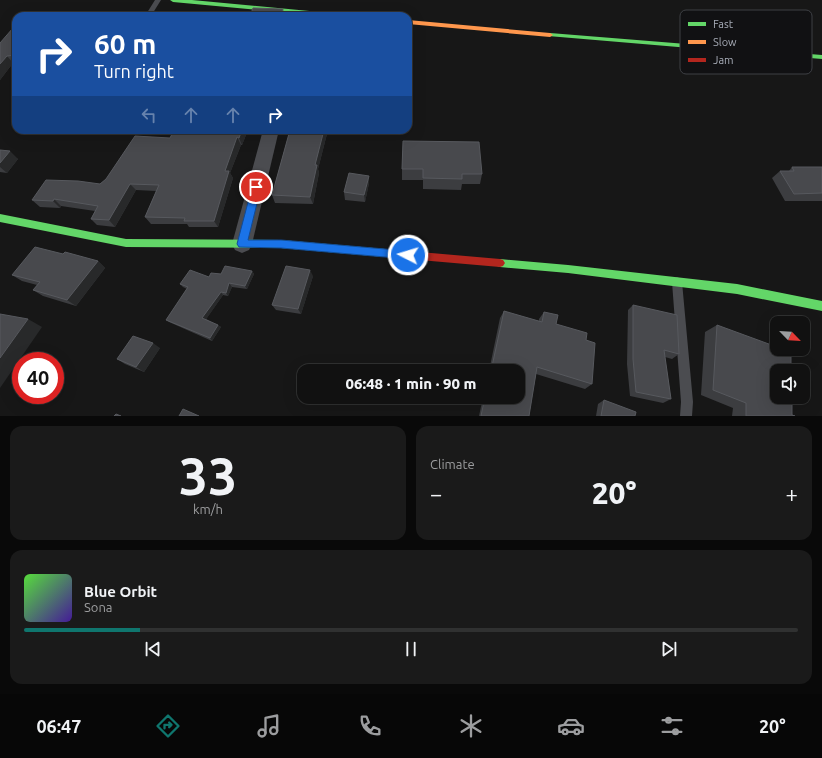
<!DOCTYPE html>
<meta charset="utf-8">
<style>
:root{--surface:#111;--page:#1a1a1a;--text:#f1f3f6;--muted:#9c9d9f;--line:#303131;--accent:#0f766e}
body{margin:0;font-family:Ubuntu,sans-serif;background:var(--page);color:var(--text);height:100vh;display:flex;flex-direction:column;font-size:15px;white-space:nowrap}
*{box-sizing:border-box;margin:0}
p{font-size:13px;color:var(--muted)}
.icon{flex:none;width:22px;height:22px;fill:none;stroke:currentColor;stroke-width:2;stroke-linecap:round;stroke-linejoin:round}
.map{position:relative;height:416px;overflow:hidden}
.panel{display:flex;flex-direction:column;gap:10px;padding:10px;background:#090909;flex:1}
.panel>*{flex:none}
.banner{position:absolute;left:12px;top:12px;width:400px;height:122px;border-radius:12px;box-shadow:0 4px 16px #0002,0 0 0 1px var(--line);background:#1a4fa0;color:#fff;overflow:hidden}
.needle{width:26px;rotate:115deg}
.fabs{position:absolute;left:770px;top:316px;display:grid;gap:8px}
.fabs a{display:grid;place-items:center;width:40px;height:40px;border-radius:8px;background:var(--surface);box-shadow:0 4px 16px #0002,0 0 0 1px var(--line);font-size:20px}
.speed{position:absolute;left:12px;top:352px;display:flex;gap:8px;font-size:20px;font-weight:700;text-align:center}
.speed>*{display:grid;place-content:center;width:52px;height:52px;border-radius:50%;background:var(--surface);box-shadow:0 4px 16px #0002,0 0 0 1px var(--line);line-height:1}
.speed .limit{border:6px solid #d22;background:#fff;color:#111}
.pin{position:absolute;display:grid;place-items:center;width:34px;height:34px;color:#fff;margin:-17px;border:2px solid #fff;border-radius:50%;box-shadow:0 1px 4px #0007}
.me{position:absolute;width:44px;margin:-22px;rotate:275deg;stroke-linejoin:round;filter:drop-shadow(0 0 3px #0008)}
.turn{display:flex;align-items:center;gap:14px;height:84px;padding:0 16px;font-size:18px}
.turn .icon{width:52px;height:52px;stroke-width:2.5}
.turn b{display:block;font-size:28px;line-height:34px}
.lanes{display:flex;align-items:center;height:38px;padding:0 16px;background:#0003;justify-content:center;gap:20px;direction:ltr}
.lanes .off{opacity:.35}
.big{font-size:30px;font-weight:800;line-height:1.1}
.panel .card{flex:1;display:flex;flex-direction:column;justify-content:center;gap:6px;min-width:0;padding:0 14px;border-radius:12px;background:var(--page)}
.panel .dial{align-items:center;gap:0}
.dial b{font-size:52px;line-height:1}
.song{display:flex;align-items:center;gap:12px}
.cover{width:48px;height:48px;border-radius:6px;background:linear-gradient(135deg,hsl(110 70% 55%),hsl(260 70% 35%))}
.played{height:4px;border-radius:2px;background:linear-gradient(90deg,var(--accent) 15%,var(--line) 15%)}
.keys{display:flex;justify-content:space-around;direction:ltr}
.heat{display:flex;justify-content:space-between;align-items:center;font-size:22px;direction:ltr}
.panel .tiles{flex:1;display:grid;gap:10px;grid-template-columns:1fr 1fr}
.card:last-child{grid-column:span 2}
.trip{position:absolute;left:297px;top:364px;width:228px;height:40px;border-radius:12px;background:var(--surface);box-shadow:0 4px 16px #0002,0 0 0 1px var(--line);font-weight:800;line-height:40px;text-align:center}
.tabs{display:flex;height:64px;justify-content:space-around;align-items:center;background:#070707;color:var(--muted)}
.tabs .icon{width:28px;height:28px}
.tabs .selected{color:var(--accent)}
.tabs b{font-size:18px;color:var(--text)}
.map>svg:first-child{display:block}
.lines{fill:none;stroke-linecap:round;stroke-linejoin:round}
.lane{fill:#4b4c50;fill-rule:evenodd}
.street{fill:#4b4c50;fill-rule:evenodd}
.fast{fill:#63d668;fill-rule:evenodd}
.slow{fill:#ff974d;fill-rule:evenodd}
.jam{fill:#b3261e;fill-rule:evenodd}
.wall{fill:#3c3d40}
.shaded-wall{fill:#28292a}
.building{fill:#48494d;stroke:#57595e}
.route{fill:#1a73e8;stroke:#114b97}
.key{fill:#111113;stroke:#3e4045;stroke-width:1}
.key-label{font-size:11px;fill:#a8adb8}
</style>
<div class="map">
<svg width="822" height="416" viewBox="0 0 822 416">
<rect width="100%" height="100%" fill="#171717"/>
<g class="lines">
<g class="lane">
<path d="M155,0H161L151,16H145Z"/>
<path d="M677,277L681,279L682,282L693,402L692,416H680L681,402L672,282L673,279Z"/>
</g>
<path class="street" d="M263,130H279L252,244L249,250L242,253L235,250L232,244Z"/>
<g class="fast">
<path d="M170,0H192L341,14L344,16H321L173,2Z"/>
<path d="M550,33L822,55V59L548,36L547,35Z"/>
<path d="M0,214L126,239L281,240L385,249L388,250L390,253L388,256L385,257L281,248L126,247L0,222Z"/>
<path d="M500,259L568,265L737,284L822,301V311L737,294L568,273L500,267L497,266L495,263L497,260Z"/>
</g>
<path class="slow" d="M408,20L550,33L553,35L550,37L408,24Z"/>
<path class="jam" d="M385,249L500,259L503,260L505,263L503,266L500,267L385,257L382,256L380,253L382,250Z"/>
</g>
<g class="wall">
<path d="M16,30V63H13L0,80V43Z"/>
<path d="M248,130L242,145H241L230,173L233,178L218,227H189L187,224H151L145,217L156,191L136,190L115,227L97,225L91,219L95,211L61,206L60,208L40,207L32,200L100,184L170,138Z"/>
<path d="M290,130H328L318,169L319,173L313,204L275,203L272,195Z"/>
<path d="M403,141L482,174L480,184H462L461,190L423,189V180H402V169Z"/>
<path d="M0,150L18,159L7,173L0,172Z"/>
<path d="M792,167H822V201H785L772,178L780,171H789Z"/>
<path d="M369,183L365,202L345,200L344,192Z"/>
<path d="M98,261L105,268L76,306L43,296L33,290L37,285L22,281L12,275Z"/>
<path d="M252,271L254,274L247,289L232,287L228,296L223,295L206,319L221,327L212,341L169,322L166,320L187,289L183,287L180,284L221,274Z"/>
<path d="M313,276L301,314L276,310L272,305Z"/>
<path d="M633,305L679,354L672,359L665,357L671,399L663,403L630,396L627,364L628,310Z"/>
<path d="M504,311L539,321V319L544,312L556,324L586,340L592,384L585,389L536,374L529,416H479L483,397H518V371H489L500,318Z"/>
<path d="M717,325L792,415L795,416H732L733,408L701,395L705,332Z"/>
<path d="M160,348L144,372L125,364L117,359Z"/>
<path d="M604,400L635,416H596L598,404Z"/>
</g>
<g class="shaded-wall">
<path d="M283,9L284,16H280Z"/>
<path d="M7,56L13,63L0,80V64Z"/>
<path d="M242,130H248L242,145L239,138Z"/>
<path d="M324,130H328L318,169L319,173L313,204L310,197L315,165Z"/>
<path d="M237,137L241,145L230,173L233,178L218,227L214,221L225,171Z"/>
<path d="M10,151L18,159L7,173L0,167V163Z"/>
<path d="M369,176V183L365,202L364,195Z"/>
<path d="M130,184L136,190L115,227L109,220Z"/>
<path d="M54,199L61,206L60,208L53,201Z"/>
<path d="M98,261L105,268L76,306L67,300Z"/>
<path d="M310,270L313,276L301,314L298,309Z"/>
<path d="M252,271L254,274L247,289L245,286Z"/>
<path d="M229,283L232,287L228,296L226,293Z"/>
<path d="M221,292L223,295L205,321L202,318Z"/>
<path d="M28,319L42,327L0,388V358Z"/>
<path d="M218,325L221,327L212,341L210,338Z"/>
<path d="M153,343L160,348L144,372L136,367Z"/>
</g>
<g class="building">
<path d="M253,8L283,9L280,16H250Z"/>
<path d="M13,28L16,30V55L7,56L0,64V43Z"/>
<path d="M174,130H242L239,138L237,137L225,171H229L214,221H184L185,218L145,217L159,185L130,184L109,220L91,219L98,206L54,199L53,201L32,200L46,180L78,181L100,184L106,179L135,136L170,138Z"/>
<path d="M290,130H324L315,165H317L310,197L272,195Z"/>
<path d="M403,141L479,142L482,174H462V179L423,178V169H402Z"/>
<path d="M0,150L10,151L0,163Z"/>
<path d="M792,167H822V193L794,194L780,171H794Z"/>
<path d="M349,173L369,176L364,195L344,192Z"/>
<path d="M35,247L63,254L65,252L98,261L67,300L33,290L40,282L12,275Z"/>
<path d="M225,266L252,271L245,286L229,283L226,293L221,292L202,318L218,325L210,338L166,320L188,287L180,284L190,270L209,277L211,273L221,274Z"/>
<path d="M286,266L310,270L298,309L272,305Z"/>
<path d="M633,305L677,315L679,354L664,350L671,399L636,392L633,359Z"/>
<path d="M504,311L542,322L544,312L558,315L556,324L587,333L586,340L595,343L592,384L537,367L529,416H481L485,397H518V371H491Z"/>
<path d="M0,314L28,319L0,358Z"/>
<path d="M717,325L777,347V349H782L791,352V371H777V397H792V415L795,416H746V403L713,390Z"/>
<path d="M133,336L153,343L136,367L117,359Z"/>
<path d="M604,400L636,412L635,416H601Z"/>
<path d="M183,409L199,416H179Z"/>
<path d="M116,414L121,416H114Z"/>
</g>
<path class="route" d="M256,183L261,187L248,240H281L408,251L412,252L413,255L412,258L408,259L281,248L239,247L237,244L252,187Z"/>
<rect x="680" y="10" width="132" height="64" rx="6" class="key"/>
<rect x="688" y="22" width="18" height="4" fill="#63d668"/>
<rect x="688" y="40" width="18" height="4" fill="#ff974d"/>
<rect x="688" y="58" width="18" height="4" fill="#b3261e"/>
<g class="key-label">
<text x="713" y="28">Fast</text>
<text x="713" y="46">Slow</text>
<text x="713" y="64">Jam</text>
</g>
</svg>
<div class="fabs">
<a><svg class="needle" viewBox="-14 -14 28 28"><path d="M0-13l5 13h-10z" fill="#e53935"/><path d="M0 13l5-13h-10z" fill="#9c9d9f"/></svg></a>
<a><svg class="icon" aria-label="sound" viewBox="0 0 24 24"><path d="M4 9h4l5-4v14l-5-4H4zM17 9q2 3 0 6"/></svg></a>
</div>
<div class="speed"><div class="limit">40</div></div>
<div class="pin" style="left:256px;top:187px;background:#d93025"><svg class="icon" aria-label="arrive" viewBox="0 0 24 24"><path d="M6 21V4h12l-3 4 3 4H6"/></svg></div>
<svg class="me" style="left:408px;top:255px" viewBox="-20 -20 40 40"><circle r="17" fill="#1a73e8" stroke="#fff" stroke-width="3"/><path d="M0-11L8 9 0 5-8 9z" fill="#fff"/></svg>
<div class="trip">06:48 · 1 min · 90 m</div>
<div class="banner">
<div class="turn"><svg class="icon" aria-label="right" viewBox="0 0 24 24"><path d="M7 20v-9h11M14 6l5 5-5 5"/></svg><div><b>60 m</b>Turn right</div></div>
<div class="lanes"><svg class="icon off" aria-label="left" viewBox="0 0 24 24"><path d="M17 20v-9H6M10 6l-5 5 5 5"/></svg><svg class="icon off" aria-label="ahead" viewBox="0 0 24 24"><path d="M12 20V5M6 11l6-6 6 6"/></svg><svg class="icon off" aria-label="ahead" viewBox="0 0 24 24"><path d="M12 20V5M6 11l6-6 6 6"/></svg><svg class="icon" aria-label="right" viewBox="0 0 24 24"><path d="M7 20v-9h11M14 6l5 5-5 5"/></svg></div>
</div>
</div>
<section class="panel">
<div class="tiles">
<div class="card dial"><b>33</b><p>km/h</p></div>
<div class="card"><p>Climate</p>
<div class="heat"><a>−</a><b class="big">20°</b><a>+</a></div>
</div>
<div class="card">
<div class="song"><i class="cover"></i><div><b>Blue Orbit</b><p>Sona</p></div></div>
<div class="played"></div>
<div class="keys"><svg class="icon" aria-label="previous" viewBox="0 0 24 24"><path d="M18 5L8 12l10 7zM5 5v14"/></svg><svg class="icon" aria-label="pause" viewBox="0 0 24 24"><path d="M8 5v14M16 5v14"/></svg><svg class="icon" aria-label="next" viewBox="0 0 24 24"><path d="M6 5l10 7-10 7zM19 5v14"/></svg></div>
</div>
</div>
</section>
<nav class="tabs">
<b>06:47</b>
<svg class="icon selected" aria-label="directions" viewBox="0 0 24 24"><path d="M12 3l9 9-9 9-9-9zM9 14v-3h6M13 9l2 2-2 2"/></svg>
<svg class="icon" aria-label="music" viewBox="0 0 24 24"><path d="M9 18V5l10-2v13"/><circle cx="6" cy="18" r="3"/><circle cx="16" cy="16" r="3"/></svg>
<svg class="icon" aria-label="phone" viewBox="0 0 24 24"><path d="M5 4h4l2 5-3 2q2 4 5 5l2-3 5 2v4C11 20 4 13 5 4z"/></svg>
<svg class="icon" aria-label="climate" viewBox="0 0 24 24"><path d="M12 3v18M4 7l16 10M4 17L20 7"/></svg>
<svg class="icon" aria-label="car" viewBox="0 0 24 24"><path d="M5 17H2v-5l4-1 3-4h7l3 4 3 1v5h-3M9 17h6M6 11h13"/><circle cx="7" cy="17" r="2"/><circle cx="17" cy="17" r="2"/></svg>
<svg class="icon" aria-label="filters" viewBox="0 0 24 24"><path d="M4 7h16M4 17h16"/><circle cx="9" cy="7" r="2"/><circle cx="15" cy="17" r="2"/></svg>
<b>20°</b>
</nav>
